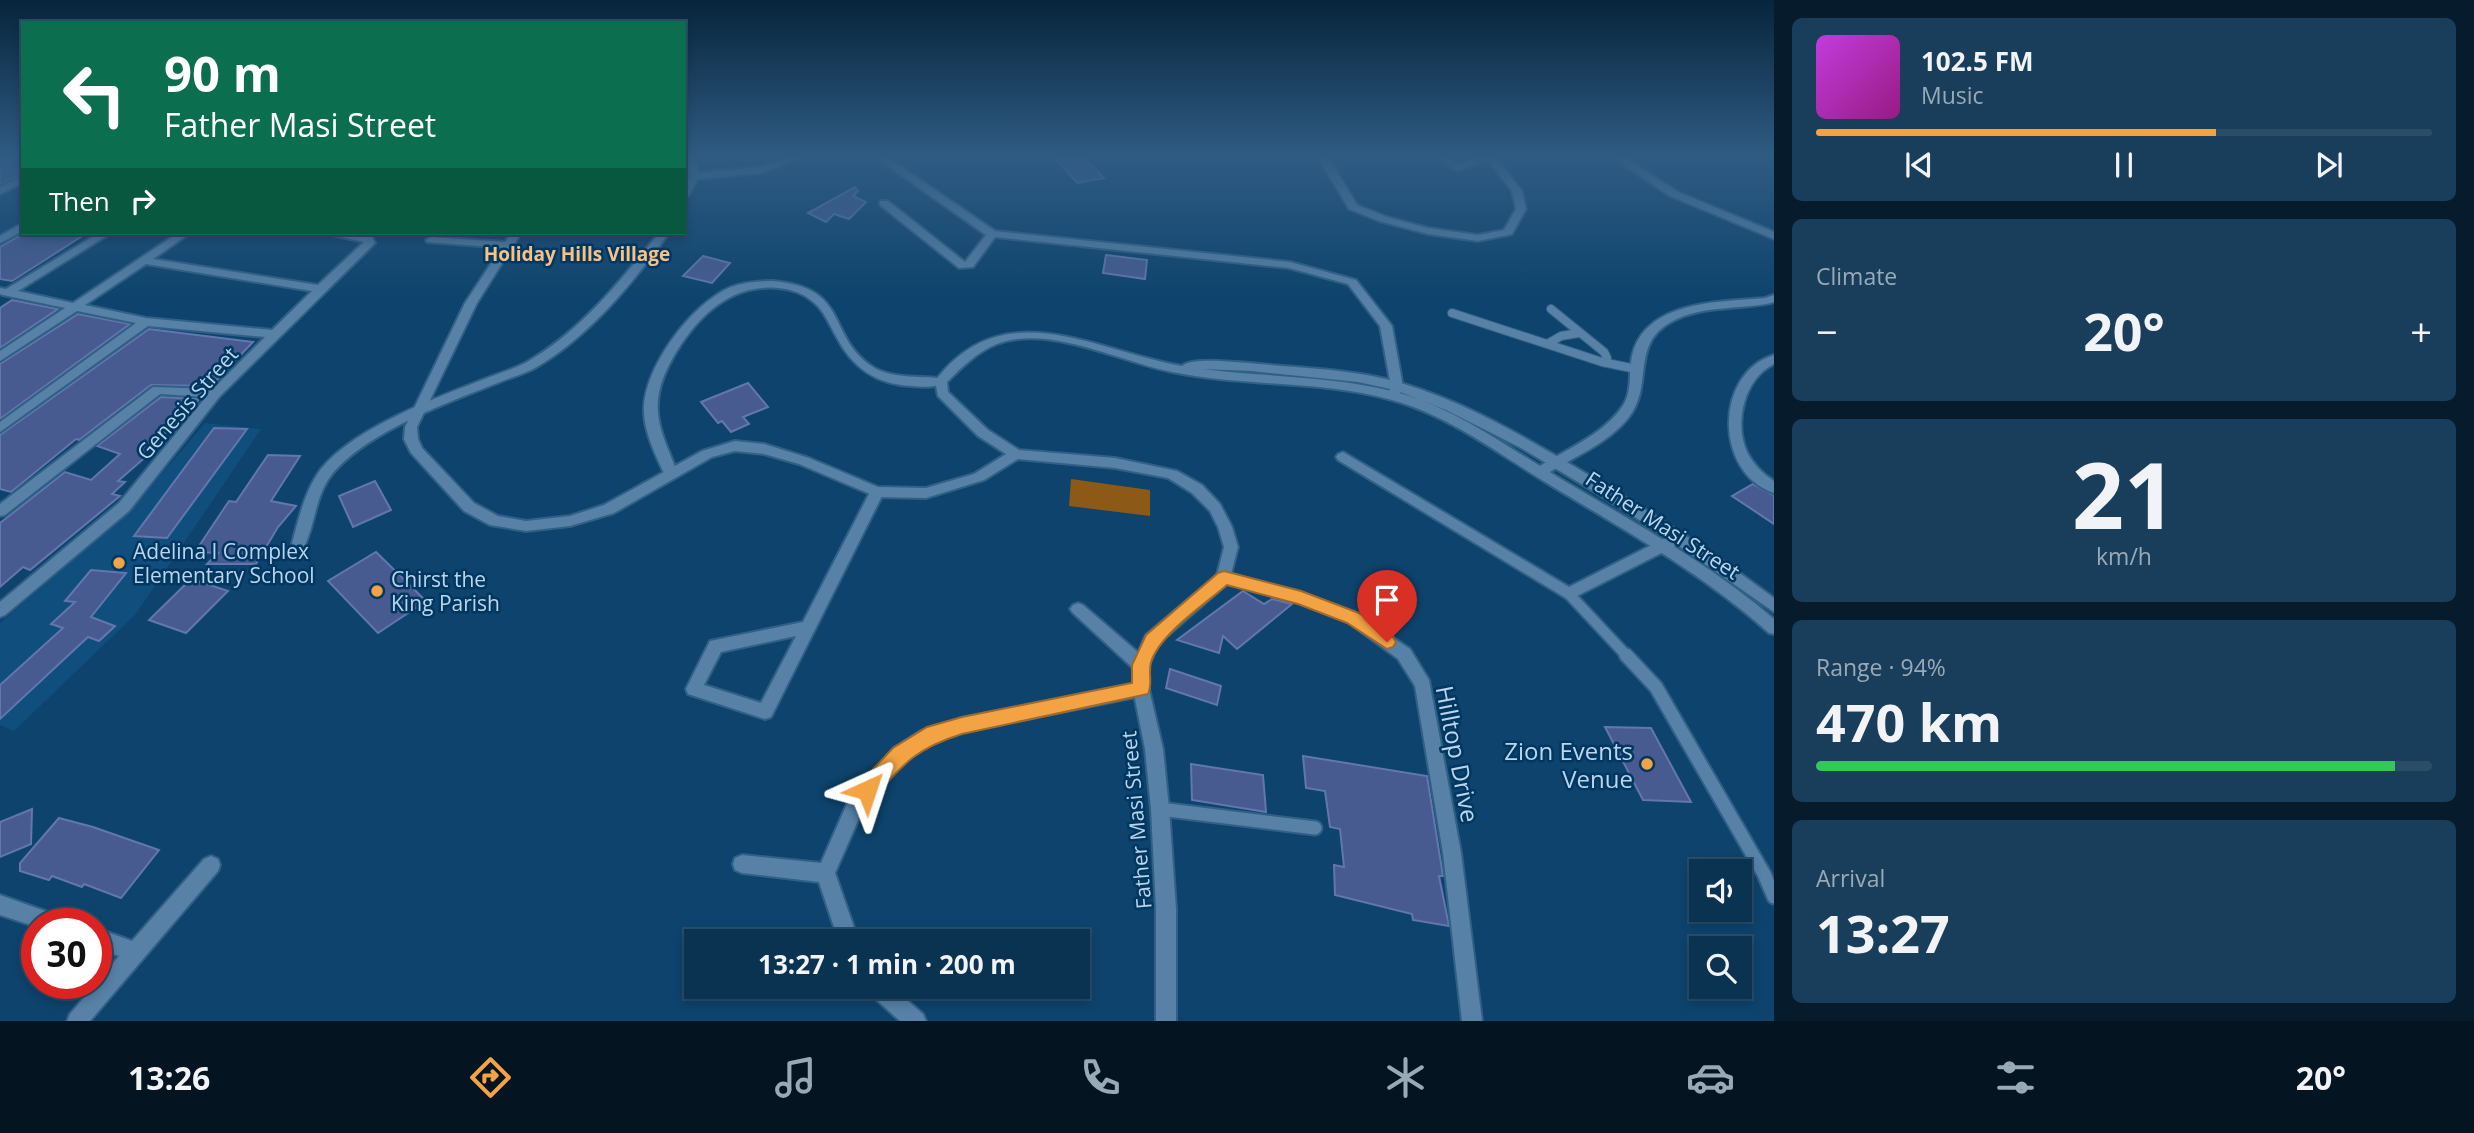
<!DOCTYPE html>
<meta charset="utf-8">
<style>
:root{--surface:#0a3251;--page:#183e5b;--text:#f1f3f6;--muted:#99aab7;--line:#2a4d68;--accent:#f4a344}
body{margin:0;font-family:"Open Sans",sans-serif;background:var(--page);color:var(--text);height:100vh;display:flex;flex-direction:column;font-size:26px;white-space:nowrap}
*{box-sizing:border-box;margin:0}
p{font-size:23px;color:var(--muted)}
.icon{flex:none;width:38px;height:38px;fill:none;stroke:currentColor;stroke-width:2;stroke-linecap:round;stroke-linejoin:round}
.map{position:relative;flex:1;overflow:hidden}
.panel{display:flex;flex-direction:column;gap:18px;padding:18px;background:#061c2d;width:700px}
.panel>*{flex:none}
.hud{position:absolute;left:21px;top:21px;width:665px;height:214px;border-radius:0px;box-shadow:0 4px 10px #0003,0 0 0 2px var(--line);background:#0b6e4f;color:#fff;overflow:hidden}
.buttons{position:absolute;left:1689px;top:859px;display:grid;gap:14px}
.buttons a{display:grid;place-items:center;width:63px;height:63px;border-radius:0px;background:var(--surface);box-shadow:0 4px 10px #0003,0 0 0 2px var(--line);font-size:35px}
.speed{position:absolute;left:21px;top:908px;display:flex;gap:14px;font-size:35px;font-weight:700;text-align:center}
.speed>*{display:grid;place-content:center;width:91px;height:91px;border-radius:50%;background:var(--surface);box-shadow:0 4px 10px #0003,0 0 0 2px var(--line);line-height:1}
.speed .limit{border:10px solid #d22;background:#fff;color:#111}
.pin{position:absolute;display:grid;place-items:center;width:60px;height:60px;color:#fff;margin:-72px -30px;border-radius:50% 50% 50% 0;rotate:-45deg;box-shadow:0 0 7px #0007}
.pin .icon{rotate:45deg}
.me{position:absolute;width:77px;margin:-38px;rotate:42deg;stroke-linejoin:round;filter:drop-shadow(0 0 5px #0008)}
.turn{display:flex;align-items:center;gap:24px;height:147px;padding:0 28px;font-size:32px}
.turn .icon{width:91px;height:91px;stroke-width:2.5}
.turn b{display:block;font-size:49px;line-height:60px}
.then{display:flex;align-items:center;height:66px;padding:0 28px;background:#0003;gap:14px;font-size:26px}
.big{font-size:52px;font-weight:700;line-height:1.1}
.panel .card{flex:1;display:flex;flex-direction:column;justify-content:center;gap:10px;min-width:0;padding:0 24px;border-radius:10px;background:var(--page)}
.panel .dial{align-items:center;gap:0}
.dial b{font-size:91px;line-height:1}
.song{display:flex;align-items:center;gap:21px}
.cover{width:84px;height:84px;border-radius:10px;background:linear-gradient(135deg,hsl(290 70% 55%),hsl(310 70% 35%))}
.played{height:7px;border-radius:4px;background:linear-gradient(90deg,var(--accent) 65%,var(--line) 65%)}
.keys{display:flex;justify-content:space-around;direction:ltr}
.heat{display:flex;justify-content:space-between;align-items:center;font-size:38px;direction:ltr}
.charge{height:10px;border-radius:5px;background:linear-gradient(90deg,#34c759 94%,var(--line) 0)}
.trip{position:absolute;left:684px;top:929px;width:406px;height:70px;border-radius:0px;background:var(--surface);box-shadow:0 4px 10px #0003,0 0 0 2px var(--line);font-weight:700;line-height:70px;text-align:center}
.tabs{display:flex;height:112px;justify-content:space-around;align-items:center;background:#041420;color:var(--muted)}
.tabs .icon{width:49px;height:49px}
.tabs .on{color:var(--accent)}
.tabs b{font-size:32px;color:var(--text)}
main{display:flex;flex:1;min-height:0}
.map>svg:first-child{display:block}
.built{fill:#104e7d}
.green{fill:#8c5917}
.building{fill:#475b90;stroke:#6177ae;stroke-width:2}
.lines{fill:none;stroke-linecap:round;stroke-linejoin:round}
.service-far2-casing{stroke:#306086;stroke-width:10}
.service-far1-casing{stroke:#306086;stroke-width:14}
.service-casing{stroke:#306086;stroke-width:17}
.pedestrian-casing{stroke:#306086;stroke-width:4}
.minor-casing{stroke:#306086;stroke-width:4}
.tertiary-casing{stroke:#306086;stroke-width:4}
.service-far2{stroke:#5781a6;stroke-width:8}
.service-far1{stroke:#5781a6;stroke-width:10}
.service{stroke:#5781a6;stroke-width:13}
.pedestrian{fill:#5781a6;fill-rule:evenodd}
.minor{fill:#5781a6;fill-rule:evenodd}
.tertiary{fill:#5781a6;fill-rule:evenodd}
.route{fill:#f4a344;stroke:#9f6a2c;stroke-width:2}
.poi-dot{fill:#f4a344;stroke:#003861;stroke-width:2.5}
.labels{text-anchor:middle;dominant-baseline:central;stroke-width:5;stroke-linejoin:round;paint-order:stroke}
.far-neighbourhood-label{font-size:19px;font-weight:bold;fill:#fac185;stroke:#003861}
.street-label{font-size:21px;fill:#bbd5ee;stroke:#003861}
.poi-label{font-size:21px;fill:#bbd5ee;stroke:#003861;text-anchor:start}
.near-poi-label{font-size:24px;fill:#bbd5ee;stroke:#003861;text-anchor:end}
.near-street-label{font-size:24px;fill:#bbd5ee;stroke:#003861}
</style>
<main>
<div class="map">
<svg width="1774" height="1021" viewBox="0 0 1774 1021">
<rect width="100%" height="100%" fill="#0d436c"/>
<path class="built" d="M205,423L261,429L135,615L14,731L0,725V623L129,512Z"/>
<path class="green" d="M1071,479L1150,490V516L1069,506Z"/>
<g class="building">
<path d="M0,157H23V174L0,184Z"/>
<path d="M1054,157H1084L1104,178L1077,183Z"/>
<path d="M855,187L858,191L853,196L866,202L849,219L834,214L826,222L808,213Z"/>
<path d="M25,233H87L12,281L0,279V247Z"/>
<path d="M1106,255L1147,260L1145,279L1103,273Z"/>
<path d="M703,256L730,263L712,283L683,276Z"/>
<path d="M12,300L58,309L0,348V308Z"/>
<path d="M78,314L130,324L0,419V364Z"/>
<path d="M149,329L253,342L211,386L151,385L79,440L76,439L11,492L0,489V435Z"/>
<path d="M748,383L768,407L743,417L749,424L731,432L722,421L718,423L701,402Z"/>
<path d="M161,397L199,399L192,409L142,454L148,455L118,481L125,482L112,494L120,496L30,570L23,567L0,587V523L65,472L91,480L120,454L97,446Z"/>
<path d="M214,428L247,429L167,538L134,536Z"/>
<path d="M268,455L300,456L271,501L296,506L278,527L256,564H207L218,553L195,552L229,501L236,502Z"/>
<path d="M375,481L391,510L353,527L339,496Z"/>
<path d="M1753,484L1774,495V524L1732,496Z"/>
<path d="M376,552L426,601L378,633L328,581Z"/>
<path d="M91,570L126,573L91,617L115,626L99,641L88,637L0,719V685L63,628L51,624L75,602L65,601Z"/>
<path d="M191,579L228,591L186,633L149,620Z"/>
<path d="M1243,591L1264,604L1272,599L1292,604L1237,649L1223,636L1219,653L1177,640Z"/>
<path d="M1170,669L1221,686L1217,705L1166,688Z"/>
<path d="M1605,727L1651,728L1691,802L1643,800Z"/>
<path d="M1303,756L1427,776L1443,876H1439L1449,926L1413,920L1412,914L1335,895L1334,865L1344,867L1340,829L1330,827L1325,791L1306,788Z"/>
<path d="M1191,764L1263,775L1266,812L1192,800Z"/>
<path d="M32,809L31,844L0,857V822Z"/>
<path d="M59,818L93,827L159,850L121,898L84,884L82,887L52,876L49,880L20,871V863Z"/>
</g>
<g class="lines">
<g class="service-far2-casing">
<g id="service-far2">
<path d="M1551,309L1604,352L1607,358L1605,362"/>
<path d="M1452,313L1602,362L1636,369"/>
<path d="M1549,343L1561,336L1579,333"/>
</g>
</g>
<g class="service-far1-casing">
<path id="service-far1" d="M1569,594L1628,657"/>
</g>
<g class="service-casing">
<g id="service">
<path d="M1626,655L1656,687L1764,874L1774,897"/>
<path d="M1160,809L1315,828"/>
</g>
</g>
<g class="pedestrian-casing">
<path id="pedestrian" d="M1078,603L1083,605L1147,660L1149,665L1147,670L1141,672L1135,670L1073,613L1070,609L1073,605Z"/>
</g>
<g class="minor-casing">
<g id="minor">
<path d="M685,157H695L698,173L760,167L788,157H803L761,173L697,179L689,195L684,198V185L689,176Z"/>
<path d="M875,157H887L995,231L1290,262L1356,280L1392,326L1403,387L1397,399L1393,400L1387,396L1391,387L1380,326L1348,284L1289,268L995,237L973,267L959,268L880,205V201H888L965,262L986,235Z"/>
<path d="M1318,157H1328L1357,205L1387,217L1428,228L1478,235L1504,230L1516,209L1512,191L1488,160L1457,171L1437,157H1448L1458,164L1478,157H1495L1522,191L1526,209L1512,234L1508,235L1478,241L1428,234L1379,221L1349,209Z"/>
<path d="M1612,157H1624L1678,192L1774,232V239L1670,196Z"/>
<path d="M23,176V183L0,194V187Z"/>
<path d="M23,223V231L0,243V236Z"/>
<path d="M99,233H111L18,291L73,303L178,233H190L153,259L318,285L364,242L332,235L331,233L368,235L372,236L375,243L220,396L129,511L5,615L0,617V602L119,503L206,397L160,394L5,515L0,516V504L153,387L213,389L265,337L148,326L0,432V422L136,323L77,311L0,361V351L65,308L3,295L0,294V288L6,289ZM146,264L312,291L272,330L146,318L85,305Z"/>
<path d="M659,233H669C632,284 590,336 535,368C522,375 508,378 495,384C446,403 362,434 330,477C315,498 315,525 304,547H294L292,543C299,518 305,490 321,469C355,427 438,397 487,378C500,373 514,369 527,362C581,331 620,281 659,233Z"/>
<path d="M431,237L506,242L511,245L506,248L427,242L426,240Z"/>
<path d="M773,281C850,288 826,333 870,365C894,383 938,373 947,381C939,388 923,387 911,386C876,384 852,368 836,336C829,324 824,310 812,301C803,293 790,289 778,288C726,283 690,324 668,367C647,410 662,433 678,474L676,477H666C657,459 644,432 644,411C643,368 692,303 731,287C744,282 759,281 773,281Z"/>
<path d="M1774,295V302L1771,303C1737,310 1702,305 1671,322C1630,345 1654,385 1629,417C1608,444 1573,457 1545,475H1535L1533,472L1535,469C1564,450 1602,436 1622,407C1633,391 1628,374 1632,356C1645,300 1720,302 1765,298Z"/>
<path d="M1774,355V364C1744,379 1734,422 1747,452C1753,464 1763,474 1774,481V493C1714,473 1714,373 1774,355Z"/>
<path d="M1343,452L1569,587L1675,533H1685L1687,537L1685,541L1569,600L1338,460L1336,457L1338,454Z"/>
<path d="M877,487L884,492L771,717L765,719L688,694L686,689L710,641L803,622L870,492ZM796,636L761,703L704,685L721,652Z"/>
<path d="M1224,572L1301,592L1358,614L1410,649L1429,680L1461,853L1482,1021H1462L1443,853L1415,686L1398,659L1348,622L1299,603L1219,582L1217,578L1219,574Z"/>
<path d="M1141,682L1147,684L1149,689L1147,694L1141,696L962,732L932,742L906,760L863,809L835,873L859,942H839L819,882L742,873L735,870L733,864L735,858L742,855L821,863L850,797L894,748L921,731L962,718Z"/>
<path d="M211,856L218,859L220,865L218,871L90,1021H67L70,1014L119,956L96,948V928L132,941L204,859Z"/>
<path d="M0,895L62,917L65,924H37V927L0,915Z"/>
<path d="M867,987H892L923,1014L926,1021H900L870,994Z"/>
</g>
</g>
<g class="tertiary-casing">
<path id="tertiary" d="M511,233H521L477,303L417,427L418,439L422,448L474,503L498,516L526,521L570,516L604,505L702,451L735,441L764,444L809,458L878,487L926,488L974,474L1006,454L978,436L938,396L935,381C1003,291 1095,351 1182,366C1192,356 1244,363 1260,364C1302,368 1345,369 1386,379C1450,395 1509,428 1565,461C1637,503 1707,548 1774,598V612L1660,533L1593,491L1521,448L1446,410L1395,390L1358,382L1251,371L1203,369C1265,377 1331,376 1392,391C1455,407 1507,447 1561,479C1635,523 1709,563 1774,619V634L1769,633C1702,573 1626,531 1550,485C1499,454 1450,416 1392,400C1321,380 1244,387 1172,372C1120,362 1049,324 997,344C977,352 962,367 947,382L948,392L988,430L1019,450L1115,458L1177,471L1202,485L1220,504L1232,527L1238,547L1229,582L1158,644L1149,665V689L1163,749L1169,809L1176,909V1021H1156V909L1151,809L1145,749L1133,689V665L1146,635L1217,575L1224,547L1218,527L1210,511L1192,493L1168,478L1115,468L1018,459L984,480L926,498L877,497L799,464L764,454L735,451L712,457L614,513L570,526L526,531L490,525L464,511L411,453L404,439L405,427L465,303Z"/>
</g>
<use href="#service-far2" class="service-far2"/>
<use href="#service-far1" class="service-far1"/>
<use href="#service" class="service"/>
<use href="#pedestrian" class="pedestrian"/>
<use href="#minor" class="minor"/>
<use href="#tertiary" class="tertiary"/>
</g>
<linearGradient id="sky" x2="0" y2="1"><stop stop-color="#07253b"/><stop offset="0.52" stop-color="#2f5b83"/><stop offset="1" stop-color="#2f5b83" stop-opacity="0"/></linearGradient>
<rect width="1774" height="300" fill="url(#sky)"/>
<path class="route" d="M1224,571L1301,591L1359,613L1393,637L1396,642L1393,647L1387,649L1347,623L1298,604L1227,585C1204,605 1160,634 1151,662C1148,673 1153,684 1148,694L962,734C917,748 904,763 874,797L867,799L860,797L857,790L860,783L893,748L927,727L962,717L1132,683V665L1146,635L1218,573Z"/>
<g class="poi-dot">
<circle cx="119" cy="563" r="7"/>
<circle cx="377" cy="591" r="7"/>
<circle cx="1647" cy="764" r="7"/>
</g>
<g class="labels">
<g class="far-neighbourhood-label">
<text x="577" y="254">Holiday Hills Village</text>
</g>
<g class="street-label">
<text transform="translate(187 403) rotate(-49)">Genesis Street</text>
<text transform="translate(1663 525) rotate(33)">Father Masi Street</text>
<text transform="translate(1136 820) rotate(-95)">Father Masi Street</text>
</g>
<g class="poi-label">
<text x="133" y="551">Adelina I Complex<tspan x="133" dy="24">Elementary School</tspan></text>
<text x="391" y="579">Chirst the<tspan x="391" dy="24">King Parish</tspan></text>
</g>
<g class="near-poi-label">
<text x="1633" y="750">Zion Events<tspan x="1633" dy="28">Venue</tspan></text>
</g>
<g class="near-street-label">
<text transform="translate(1458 754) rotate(79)">Hilltop Drive</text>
</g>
</g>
</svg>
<div class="buttons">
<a><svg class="icon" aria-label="sound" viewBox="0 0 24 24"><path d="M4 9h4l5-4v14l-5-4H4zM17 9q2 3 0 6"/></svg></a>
<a><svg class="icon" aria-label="search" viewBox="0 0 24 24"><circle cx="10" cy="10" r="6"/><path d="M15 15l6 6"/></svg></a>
</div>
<div class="speed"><div class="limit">30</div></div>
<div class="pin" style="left:1387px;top:642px;background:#d93025"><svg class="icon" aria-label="arrive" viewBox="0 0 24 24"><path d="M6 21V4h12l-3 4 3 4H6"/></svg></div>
<svg class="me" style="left:867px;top:790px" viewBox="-20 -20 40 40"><path d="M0-17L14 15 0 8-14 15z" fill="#f4a344" stroke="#fff" stroke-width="4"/></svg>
<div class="trip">13:27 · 1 min · 200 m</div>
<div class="hud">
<div class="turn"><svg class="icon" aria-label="left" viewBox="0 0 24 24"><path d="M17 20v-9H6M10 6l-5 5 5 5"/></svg><div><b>90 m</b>Father Masi Street</div></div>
<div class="then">Then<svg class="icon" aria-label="right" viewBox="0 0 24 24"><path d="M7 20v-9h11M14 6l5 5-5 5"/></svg></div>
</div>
</div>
<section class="panel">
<div class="card">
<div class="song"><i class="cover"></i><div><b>102.5 FM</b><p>Music</p></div></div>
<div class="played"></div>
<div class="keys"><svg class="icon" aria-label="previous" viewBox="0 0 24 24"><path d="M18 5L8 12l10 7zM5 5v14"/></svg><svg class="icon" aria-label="pause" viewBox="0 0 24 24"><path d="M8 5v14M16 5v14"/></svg><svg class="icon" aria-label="next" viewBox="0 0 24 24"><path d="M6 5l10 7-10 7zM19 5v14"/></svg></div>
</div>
<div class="card"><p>Climate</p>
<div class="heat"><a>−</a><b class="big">20°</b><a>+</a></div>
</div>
<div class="card dial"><b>21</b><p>km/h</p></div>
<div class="card"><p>Range · 94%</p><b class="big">470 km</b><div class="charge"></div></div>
<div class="card"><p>Arrival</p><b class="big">13:27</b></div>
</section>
</main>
<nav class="tabs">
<b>13:26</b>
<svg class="icon on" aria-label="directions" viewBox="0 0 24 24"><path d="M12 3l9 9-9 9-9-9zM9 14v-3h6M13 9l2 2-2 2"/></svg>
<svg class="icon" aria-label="music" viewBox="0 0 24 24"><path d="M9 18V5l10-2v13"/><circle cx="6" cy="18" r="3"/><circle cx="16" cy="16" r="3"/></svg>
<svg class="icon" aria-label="phone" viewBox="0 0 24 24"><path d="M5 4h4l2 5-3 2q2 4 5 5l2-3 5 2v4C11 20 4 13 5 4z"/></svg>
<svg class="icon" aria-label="climate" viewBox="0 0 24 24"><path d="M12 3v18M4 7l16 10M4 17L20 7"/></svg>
<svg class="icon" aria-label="car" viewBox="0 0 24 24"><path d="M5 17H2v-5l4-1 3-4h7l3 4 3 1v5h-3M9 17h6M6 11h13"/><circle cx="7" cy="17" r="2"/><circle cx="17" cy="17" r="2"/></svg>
<svg class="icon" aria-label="filters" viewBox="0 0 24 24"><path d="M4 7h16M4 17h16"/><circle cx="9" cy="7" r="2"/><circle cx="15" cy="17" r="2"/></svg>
<b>20°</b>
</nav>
